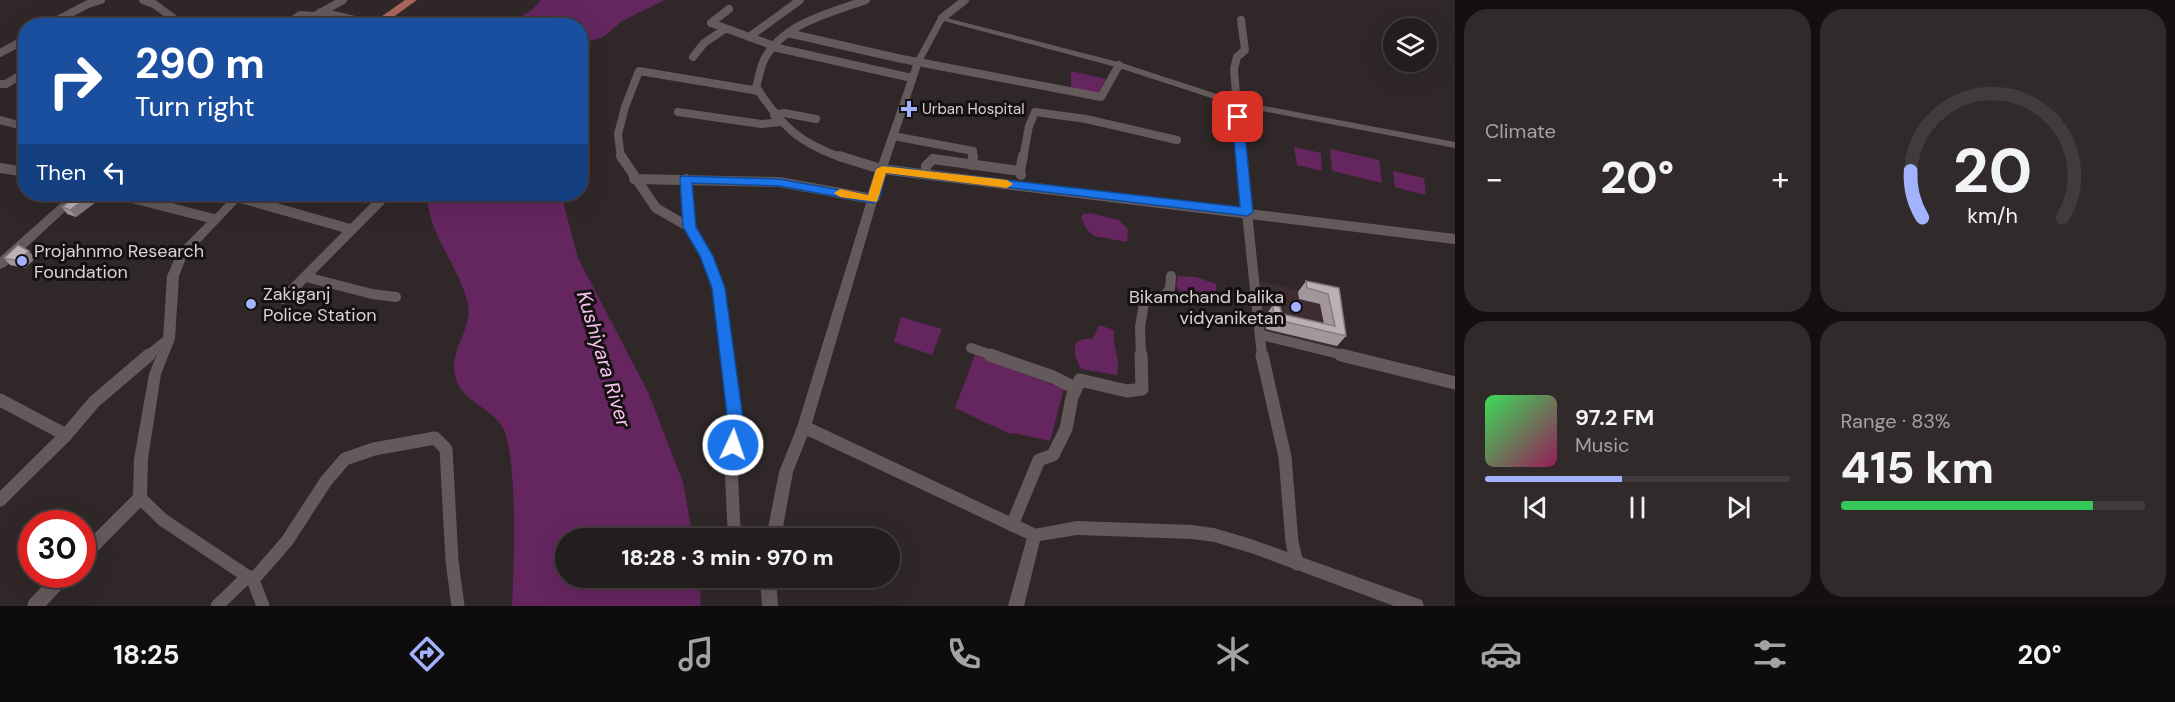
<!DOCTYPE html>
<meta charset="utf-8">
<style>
:root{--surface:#241d1e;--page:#302a2b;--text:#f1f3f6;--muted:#a3a2a4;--line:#413b3c;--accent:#a3b2fd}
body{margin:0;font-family:"DM Sans",sans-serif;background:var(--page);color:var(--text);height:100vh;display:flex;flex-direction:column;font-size:22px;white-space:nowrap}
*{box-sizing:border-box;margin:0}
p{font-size:20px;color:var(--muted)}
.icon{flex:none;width:33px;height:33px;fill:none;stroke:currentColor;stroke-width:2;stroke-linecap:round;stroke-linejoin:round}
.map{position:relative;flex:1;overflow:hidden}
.details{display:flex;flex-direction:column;gap:9px;padding:9px;background:#141010;width:720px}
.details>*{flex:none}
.guide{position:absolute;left:18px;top:18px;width:570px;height:183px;border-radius:24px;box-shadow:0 6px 24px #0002,0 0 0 2px var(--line);background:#1a4fa0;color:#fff;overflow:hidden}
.controls{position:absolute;left:1383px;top:18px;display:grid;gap:12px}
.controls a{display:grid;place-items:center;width:54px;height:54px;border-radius:50%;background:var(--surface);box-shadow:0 6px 24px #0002,0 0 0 2px var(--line);font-size:30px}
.speed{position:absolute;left:18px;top:510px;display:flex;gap:12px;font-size:30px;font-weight:700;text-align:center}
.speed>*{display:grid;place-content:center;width:78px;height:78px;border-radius:50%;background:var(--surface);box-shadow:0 6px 24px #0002,0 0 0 2px var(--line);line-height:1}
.speed .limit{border:9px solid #d22;background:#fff;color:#111}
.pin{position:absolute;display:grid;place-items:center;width:51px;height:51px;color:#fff;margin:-26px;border-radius:12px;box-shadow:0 3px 9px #0006}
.me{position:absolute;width:66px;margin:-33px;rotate:3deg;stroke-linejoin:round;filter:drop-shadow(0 0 4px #0008)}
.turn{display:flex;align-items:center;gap:21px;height:126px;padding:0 18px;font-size:27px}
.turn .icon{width:78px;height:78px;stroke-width:2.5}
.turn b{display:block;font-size:42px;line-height:51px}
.then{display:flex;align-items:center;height:57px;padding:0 18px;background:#0003;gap:12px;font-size:22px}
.big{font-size:45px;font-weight:800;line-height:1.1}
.details .widget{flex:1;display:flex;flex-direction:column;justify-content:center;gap:9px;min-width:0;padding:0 21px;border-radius:24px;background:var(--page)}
.details .dial{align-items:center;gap:0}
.dial svg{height:156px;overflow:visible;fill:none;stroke:var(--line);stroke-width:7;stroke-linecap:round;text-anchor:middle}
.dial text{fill:var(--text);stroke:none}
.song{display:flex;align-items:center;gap:18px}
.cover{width:72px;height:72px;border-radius:9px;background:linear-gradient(135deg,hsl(130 70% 55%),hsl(330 70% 35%))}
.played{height:6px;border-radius:3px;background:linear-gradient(90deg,var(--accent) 45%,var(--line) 45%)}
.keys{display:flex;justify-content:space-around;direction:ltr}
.heat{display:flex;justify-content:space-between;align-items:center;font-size:33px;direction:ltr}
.charge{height:9px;border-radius:4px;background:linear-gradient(90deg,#34c759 83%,var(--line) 0)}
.details .tiles{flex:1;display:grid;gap:9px;grid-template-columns:repeat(2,1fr)}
.trip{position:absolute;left:555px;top:528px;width:345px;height:60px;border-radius:30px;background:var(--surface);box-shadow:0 6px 24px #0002,0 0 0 2px var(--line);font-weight:800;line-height:60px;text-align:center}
.tab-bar{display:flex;height:96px;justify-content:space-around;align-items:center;background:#0e0c0c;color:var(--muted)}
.tab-bar .icon{width:42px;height:42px}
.tab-bar .selected{color:var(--accent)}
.tab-bar b{font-size:27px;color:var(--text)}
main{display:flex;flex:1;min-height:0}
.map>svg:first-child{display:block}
.built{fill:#3d2d30}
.water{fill:#652660}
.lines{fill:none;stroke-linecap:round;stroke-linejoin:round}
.minor-far2{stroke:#64595b;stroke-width:8}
.minor-far1{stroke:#64595b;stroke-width:10}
.minor{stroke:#64595b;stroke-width:13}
.tertiary{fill:#64595b;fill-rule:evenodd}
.secondary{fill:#64595b;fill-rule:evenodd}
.primary{fill:#ab645f;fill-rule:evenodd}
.wall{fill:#a2979c}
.shaded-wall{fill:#847b7f}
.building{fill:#bcb0b5;stroke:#847b7f;stroke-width:1.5}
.route{fill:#1a73e8;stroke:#114b97;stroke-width:1.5}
.slow{fill:#f59e0b}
.poi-dot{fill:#a3b2fd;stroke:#151111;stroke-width:2}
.labels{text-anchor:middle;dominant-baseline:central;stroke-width:6;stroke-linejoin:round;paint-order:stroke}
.far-poi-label{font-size:15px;fill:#dad3d4;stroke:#151111;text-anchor:start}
.poi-label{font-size:18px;fill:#dad3d4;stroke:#151111;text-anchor:start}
.water-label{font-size:20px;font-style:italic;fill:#f8c1f1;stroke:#151111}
</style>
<main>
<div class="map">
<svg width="1455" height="606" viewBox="0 0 1455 606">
<rect width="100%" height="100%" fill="#302728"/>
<path class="built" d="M1257,280L1331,299L1338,348L1263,332Z"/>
<g class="water">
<path d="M541,0H665L622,21L603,37L581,44L580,26L507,25L533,9Z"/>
<path d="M1071,71L1106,79L1098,94L1071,89Z"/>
<path d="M1294,147L1321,153L1322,171L1297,165Z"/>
<path d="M1330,149L1379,160L1382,183L1332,171Z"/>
<path d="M1393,171L1424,178L1426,195L1395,187Z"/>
<path d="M427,194H561L578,258L648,392L683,482L693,538H566V578H699L701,606H512C514,570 518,457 503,428C492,408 464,403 456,379C447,351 473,330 468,304C459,265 428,235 427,194Z"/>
<path d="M1091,213L1118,220L1128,229L1127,242L1094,236L1088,231L1081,218L1083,214Z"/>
<path d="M1178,276L1196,277L1216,284V292L1212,296L1180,292L1176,285Z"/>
<path d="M901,317L942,329L932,355L894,342Z"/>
<path d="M1099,325L1114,330C1112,346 1121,358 1117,375L1081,369L1075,356V344L1080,340L1093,338Z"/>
<path d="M975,355L1064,389L1050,441L1014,433L1010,434L955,408Z"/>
</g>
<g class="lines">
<g class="minor-far2">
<path d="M143,0L154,4L180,23L179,26"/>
<path d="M729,9L711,23L774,46"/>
<path d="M321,12L375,25"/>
<path d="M942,18L965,0"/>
<path d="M1241,20L1245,50L1237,57L1234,69L1241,158"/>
<path d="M46,26L88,4L101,0"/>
<path d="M285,26L300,15L315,16L343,0"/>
<path d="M788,33L897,58L1101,97L1119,65"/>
<path d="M749,37L800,0"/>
<path d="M773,47L912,78"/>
<path d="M0,53L26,39"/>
<path d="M693,57L704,43L725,29"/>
<path d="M0,84H6L26,72"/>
<path d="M678,112L761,124L781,122"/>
<path d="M774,115L784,113L816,119"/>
<path d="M0,120L26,127"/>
<path d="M893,136L973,151V158"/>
<path d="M621,158L618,134L625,107L639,71L759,91"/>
<path d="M843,158C798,143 781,125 756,87C759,78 760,68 764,60C783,23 830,13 866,0"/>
<path d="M1023,158L1029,126L1035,112L1086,119L1177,140"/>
</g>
<g class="minor-far1">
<path d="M621,156L656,208L689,227L707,256L719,288L727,356"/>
<path d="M839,156L881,169L1455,239"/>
<path d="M1241,156L1262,356"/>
<path d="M972,165L973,156"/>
<path d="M0,168L26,172"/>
<path d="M1020,171L1023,156"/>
<path d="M926,174V166L933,159L1020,171L1021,175"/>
<path d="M634,179L779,182L873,199"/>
<path d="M686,179L689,227"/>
<path d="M128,197L214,219"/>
<path d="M237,197L350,229"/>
<path d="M306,277L372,294L396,297"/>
<path d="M283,299L387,194"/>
<path d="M1261,335L1347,356"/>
<path d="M971,348L994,356"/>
<path d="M147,356L169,339"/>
<path d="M1141,356L1140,327L1144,303L1153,297L1164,296L1170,289L1171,276"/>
</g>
<g class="minor">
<path d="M727,355L736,426L731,464L734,529L753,538"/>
<path d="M990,355L1053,377L1073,387"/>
<path d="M1262,355L1285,457L1292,542L1297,564"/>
<path d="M1341,355L1455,383"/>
<path d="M0,400L66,435"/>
<path d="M804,427L1034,535"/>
<path d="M140,498L163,520L253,580L263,606"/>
<path d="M0,500L66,435L94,402L149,355"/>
<path d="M1012,525L1039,460L1053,455L1066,429L1072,397L1080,380L1127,391L1142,389L1141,355"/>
<path d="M253,580L287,541L326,481L345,459L374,449L435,438L446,449L452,561L458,606"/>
<path d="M217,606L248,576"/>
</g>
<g class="tertiary">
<path d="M939,16L1122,63L1238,101L1455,142V148L1236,106L1116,67L944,21L922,62L886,171L811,427L793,472L781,538H766L779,472L797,427L876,171L914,62Z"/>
<path d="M235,194H246L187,256L179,276L175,339L161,374L148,459L147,498L145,503L87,562L82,564V546L133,495L134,459L149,374L163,339L167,276L178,251Z"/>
<path d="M1077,521L1192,525L1214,528L1251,539L1416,598L1422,600L1424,606H1394L1251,553L1214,542L1192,539L1077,535L1040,541L1024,606H1008L1029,530Z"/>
<path d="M54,574H73L71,579L46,606H27L29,600Z"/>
<path d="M760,578H776L778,606H762Z"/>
</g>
<path class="secondary" d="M71,194H84L5,267L0,269V257Z"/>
<path class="primary" d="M405,0H417L381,26H368Z"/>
</g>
<g class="wall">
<path d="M80,194H104L105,195L76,217L67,214L62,207Z"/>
<path d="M4,258H35L25,268L10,265Z"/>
<path d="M1306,281L1339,288L1346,336L1337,346L1266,329L1265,316L1273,305L1282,314L1324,324L1320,304L1299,299L1298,292Z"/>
</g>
<g class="shaded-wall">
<path d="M92,194H104L105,195L76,217L70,210Z"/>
<path d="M29,251L35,258L25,268L18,261Z"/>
</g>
<g class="building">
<path d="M80,194H92L70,210L62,207Z"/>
<path d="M18,245L29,251L18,261L4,258Z"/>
<path d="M1306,281L1339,288L1346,336L1274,319L1273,305L1280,307L1282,314L1335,326L1328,294L1307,288Z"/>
</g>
<path class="route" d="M1238,113L1243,117L1253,212L1247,216L886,173L879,200L873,203L779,186L692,183L696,227L713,256L725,288L744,426L739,450L733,452L728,450L725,445L728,426L726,406L712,288L700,256L683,227L680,179L681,176L779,179L868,195L876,169L882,166L1240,207L1232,117Z"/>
<path class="slow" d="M882,166L1007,180L1013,184L1007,188L886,173L877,202L840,197L834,193L840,189L868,195L876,169Z"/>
<g class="poi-dot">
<path d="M906 100h6v6h6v6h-6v6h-6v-6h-6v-6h6z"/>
<circle cx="22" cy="261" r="6"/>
<circle cx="251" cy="304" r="6"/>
<circle cx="1296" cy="307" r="6"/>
</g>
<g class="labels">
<g class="far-poi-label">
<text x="922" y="109">Urban Hospital</text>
</g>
<g class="poi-label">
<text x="34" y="251">Projahnmo Research<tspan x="34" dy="21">Foundation</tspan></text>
<text x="263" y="294">Zakiganj<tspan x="263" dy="21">Police Station</tspan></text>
<text x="1284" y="297" text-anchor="end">Bikamchand balika<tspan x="1284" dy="21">vidyaniketan</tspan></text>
</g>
<g class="water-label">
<text transform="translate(604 359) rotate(73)">Kushiyara River</text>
</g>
</g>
</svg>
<div class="controls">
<a><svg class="icon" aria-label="layers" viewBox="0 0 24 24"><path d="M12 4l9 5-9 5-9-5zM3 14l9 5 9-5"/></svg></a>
</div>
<div class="speed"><div class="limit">30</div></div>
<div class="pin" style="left:1238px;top:117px;background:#d93025"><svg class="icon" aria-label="arrive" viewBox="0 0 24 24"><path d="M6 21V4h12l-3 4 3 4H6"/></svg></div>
<svg class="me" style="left:733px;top:445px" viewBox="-20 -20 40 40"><circle r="17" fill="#1a73e8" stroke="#fff" stroke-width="3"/><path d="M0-11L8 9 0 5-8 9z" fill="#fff"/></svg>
<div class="trip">18:28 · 3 min · 970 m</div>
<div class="guide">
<div class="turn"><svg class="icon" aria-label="right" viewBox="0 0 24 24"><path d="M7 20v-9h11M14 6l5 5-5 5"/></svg><div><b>290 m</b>Turn right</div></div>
<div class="then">Then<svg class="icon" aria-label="left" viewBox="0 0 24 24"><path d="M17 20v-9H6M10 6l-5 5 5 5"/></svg></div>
</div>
</div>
<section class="details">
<div class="tiles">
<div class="widget"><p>Climate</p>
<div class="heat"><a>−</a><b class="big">20°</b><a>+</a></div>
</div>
<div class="widget dial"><svg viewBox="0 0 100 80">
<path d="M14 69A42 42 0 1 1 86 69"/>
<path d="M14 69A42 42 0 0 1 8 45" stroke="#a3b2fd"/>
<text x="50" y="56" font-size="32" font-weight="700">20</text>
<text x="50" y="72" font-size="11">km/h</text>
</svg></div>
<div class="widget">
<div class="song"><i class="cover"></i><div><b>97.2 FM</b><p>Music</p></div></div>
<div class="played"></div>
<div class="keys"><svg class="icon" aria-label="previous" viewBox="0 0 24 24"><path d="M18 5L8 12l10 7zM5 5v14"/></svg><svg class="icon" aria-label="pause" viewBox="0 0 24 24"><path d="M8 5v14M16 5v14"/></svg><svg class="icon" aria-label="next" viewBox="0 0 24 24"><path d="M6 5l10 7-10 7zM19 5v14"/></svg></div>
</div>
<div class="widget"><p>Range · 83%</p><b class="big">415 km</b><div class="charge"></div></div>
</div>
</section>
</main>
<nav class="tab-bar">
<b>18:25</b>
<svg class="icon selected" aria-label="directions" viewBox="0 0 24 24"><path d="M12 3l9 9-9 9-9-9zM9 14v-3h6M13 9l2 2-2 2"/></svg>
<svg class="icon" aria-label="music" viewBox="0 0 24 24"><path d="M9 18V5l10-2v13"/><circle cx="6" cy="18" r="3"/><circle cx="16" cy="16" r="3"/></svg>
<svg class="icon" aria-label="phone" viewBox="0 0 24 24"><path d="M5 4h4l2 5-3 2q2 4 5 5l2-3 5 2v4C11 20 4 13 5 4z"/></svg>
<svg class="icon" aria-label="climate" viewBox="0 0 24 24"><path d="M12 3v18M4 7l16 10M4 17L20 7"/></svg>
<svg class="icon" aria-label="car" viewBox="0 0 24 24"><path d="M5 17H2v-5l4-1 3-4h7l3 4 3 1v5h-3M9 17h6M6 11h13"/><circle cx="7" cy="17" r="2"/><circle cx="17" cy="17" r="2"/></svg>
<svg class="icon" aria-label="filters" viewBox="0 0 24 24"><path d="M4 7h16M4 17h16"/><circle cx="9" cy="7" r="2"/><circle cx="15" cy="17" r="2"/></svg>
<b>20°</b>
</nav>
